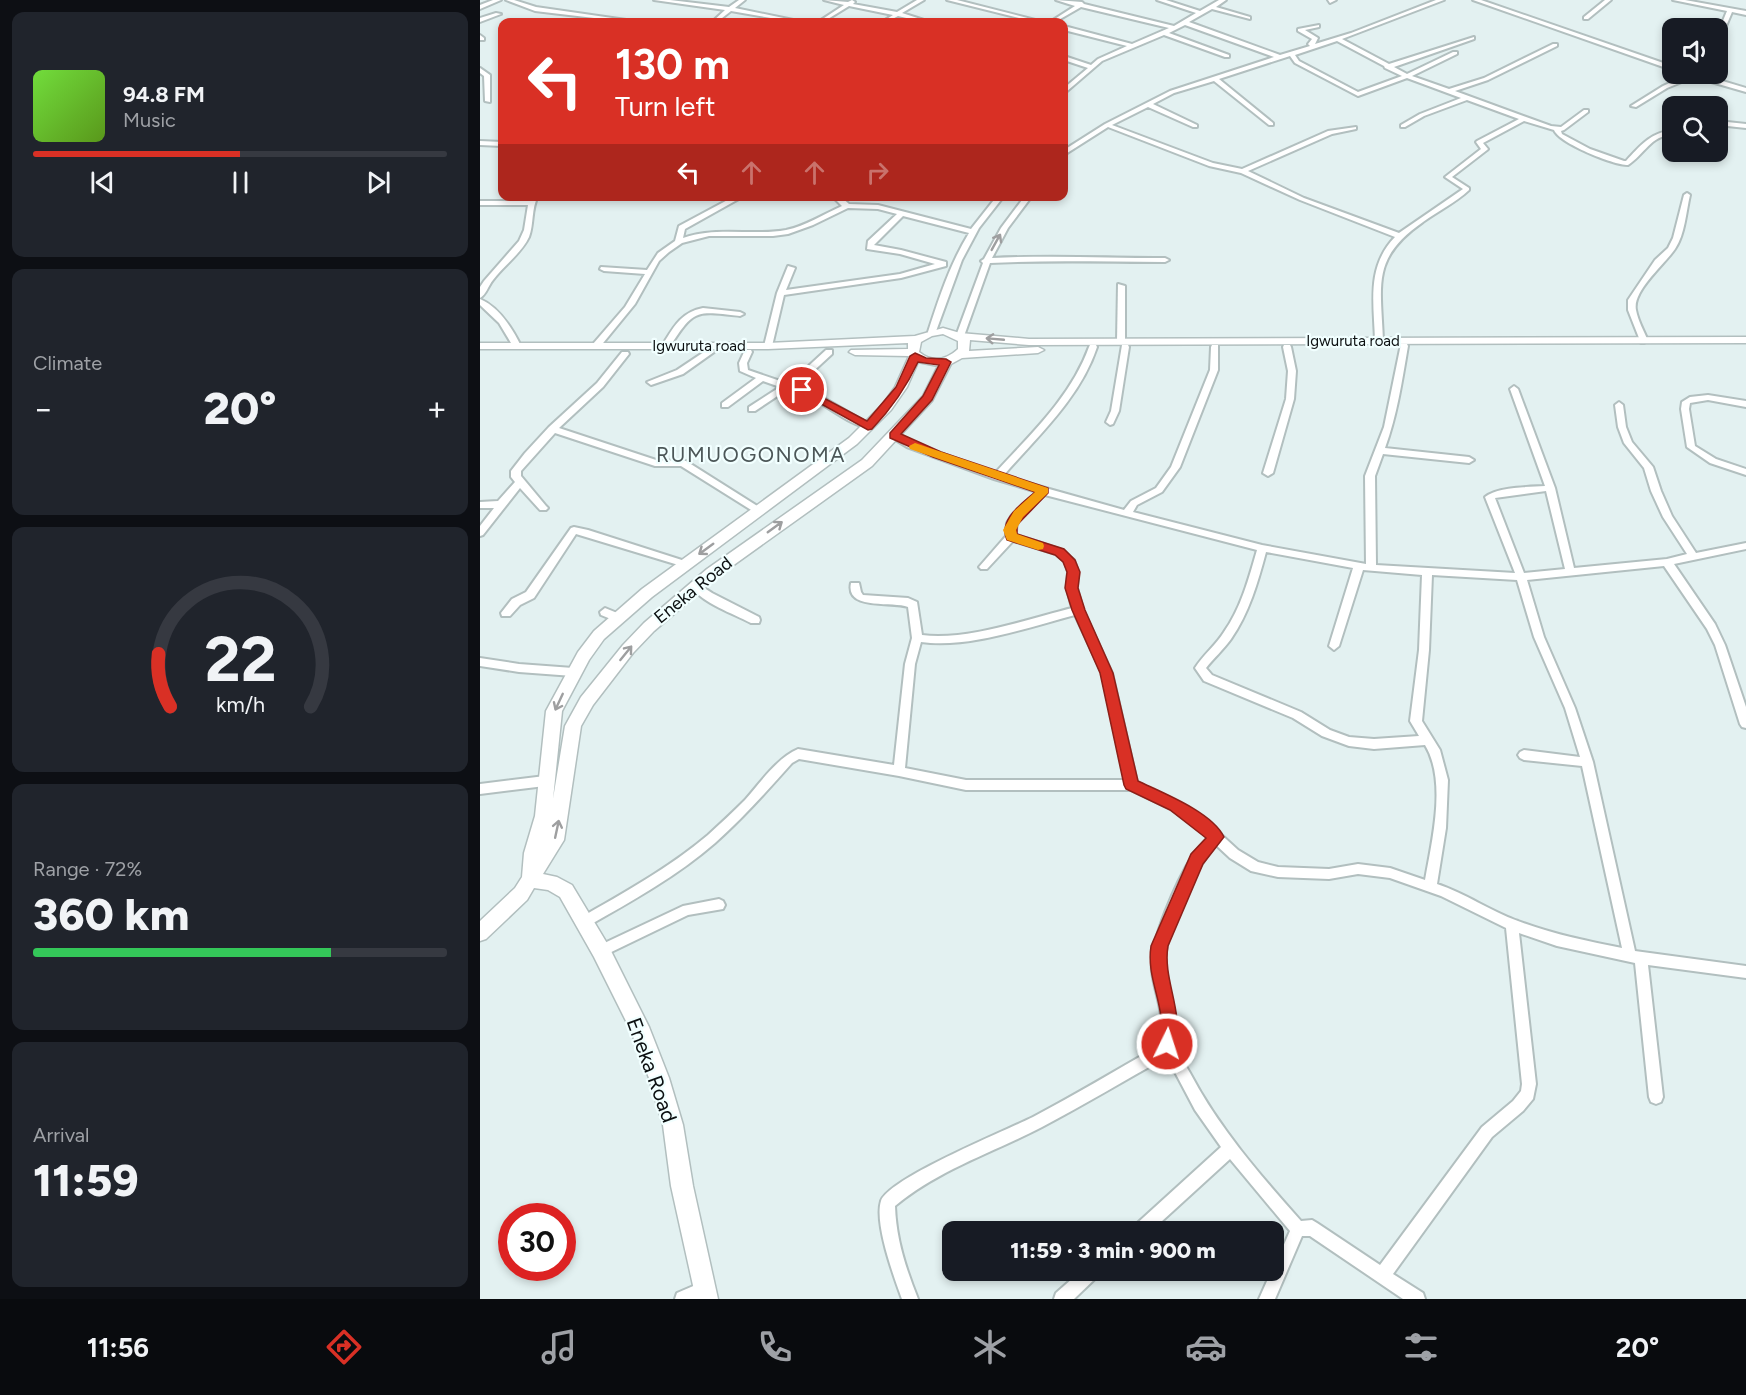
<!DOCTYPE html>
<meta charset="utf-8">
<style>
:root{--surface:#171b24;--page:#20242c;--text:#f1f3f6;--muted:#9ea1a6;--line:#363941;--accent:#d93025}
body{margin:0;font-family:Figtree,sans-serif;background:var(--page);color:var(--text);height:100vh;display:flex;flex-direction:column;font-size:22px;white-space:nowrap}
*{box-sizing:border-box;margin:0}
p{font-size:20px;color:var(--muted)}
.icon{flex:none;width:33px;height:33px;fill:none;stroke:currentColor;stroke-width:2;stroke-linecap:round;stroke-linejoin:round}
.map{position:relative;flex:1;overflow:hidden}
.panel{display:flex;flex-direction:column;gap:12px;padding:12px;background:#0d0f14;width:480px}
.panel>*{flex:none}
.banner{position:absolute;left:18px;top:18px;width:570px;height:183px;border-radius:12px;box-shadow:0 3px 9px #0003;background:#d93025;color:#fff;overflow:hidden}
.controls{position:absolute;left:1182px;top:18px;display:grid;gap:12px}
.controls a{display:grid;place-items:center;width:66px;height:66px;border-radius:12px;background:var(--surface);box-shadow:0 3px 9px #0003;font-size:30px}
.speed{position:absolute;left:18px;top:1203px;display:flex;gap:12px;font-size:30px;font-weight:700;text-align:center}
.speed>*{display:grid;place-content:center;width:78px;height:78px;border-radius:50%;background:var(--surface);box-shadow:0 3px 9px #0003;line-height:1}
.speed .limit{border:9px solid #d22;background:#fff;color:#111}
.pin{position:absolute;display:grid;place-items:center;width:51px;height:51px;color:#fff;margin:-26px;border:3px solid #fff;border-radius:50%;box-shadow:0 2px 6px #0007}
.me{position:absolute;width:66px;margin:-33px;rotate:4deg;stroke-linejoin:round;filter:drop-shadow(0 0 4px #0008)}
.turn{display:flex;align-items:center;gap:21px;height:126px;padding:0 18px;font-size:27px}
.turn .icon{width:78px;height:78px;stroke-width:2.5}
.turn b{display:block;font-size:42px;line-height:51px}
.lanes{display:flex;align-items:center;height:57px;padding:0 18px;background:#0003;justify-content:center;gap:30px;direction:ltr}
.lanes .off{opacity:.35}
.big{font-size:45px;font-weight:800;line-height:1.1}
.panel .widget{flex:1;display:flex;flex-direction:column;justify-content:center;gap:9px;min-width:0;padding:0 21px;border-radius:12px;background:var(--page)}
.panel .dial{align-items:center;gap:0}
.dial svg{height:156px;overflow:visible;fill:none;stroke:var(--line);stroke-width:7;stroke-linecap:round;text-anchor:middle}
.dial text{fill:var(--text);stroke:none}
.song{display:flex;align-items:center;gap:18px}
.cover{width:72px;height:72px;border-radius:9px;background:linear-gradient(135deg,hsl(100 70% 55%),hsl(90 70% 35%))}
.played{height:6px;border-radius:3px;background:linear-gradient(90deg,var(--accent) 50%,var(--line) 50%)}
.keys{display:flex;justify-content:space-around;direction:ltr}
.heat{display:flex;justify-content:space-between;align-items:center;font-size:33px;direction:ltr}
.charge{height:9px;border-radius:4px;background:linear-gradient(90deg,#34c759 72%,var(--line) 0)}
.trip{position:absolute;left:462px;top:1221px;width:342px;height:60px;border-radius:12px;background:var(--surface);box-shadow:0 3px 9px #0003;font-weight:800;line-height:60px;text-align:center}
.tabs{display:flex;height:96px;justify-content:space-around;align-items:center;background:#090b0e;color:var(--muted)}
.tabs .icon{width:42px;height:42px}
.tabs .active{color:var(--accent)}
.tabs b{font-size:27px;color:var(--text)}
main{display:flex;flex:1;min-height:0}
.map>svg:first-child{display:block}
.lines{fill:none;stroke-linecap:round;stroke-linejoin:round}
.street-casing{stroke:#b2bfbf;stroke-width:4}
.secondary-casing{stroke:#b2bfbf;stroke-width:3}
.street{fill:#fff;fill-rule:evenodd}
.secondary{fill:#fff;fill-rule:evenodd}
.oneway{stroke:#9e9fa0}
.route{fill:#d93025;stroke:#8d1f18;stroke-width:1.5}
.slow{fill:#f59e0b}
.labels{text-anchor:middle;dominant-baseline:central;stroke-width:4.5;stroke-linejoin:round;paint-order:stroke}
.far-street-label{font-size:15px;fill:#0c1011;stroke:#f1ffff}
.street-label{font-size:18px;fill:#0c1011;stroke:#f1ffff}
.quarter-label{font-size:21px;letter-spacing:1.5px;fill:#4c5758;stroke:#f1ffff}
.near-street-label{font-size:21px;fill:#0c1011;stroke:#f1ffff}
</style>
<main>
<section class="panel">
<div class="widget">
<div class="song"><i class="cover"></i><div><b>94.8 FM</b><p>Music</p></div></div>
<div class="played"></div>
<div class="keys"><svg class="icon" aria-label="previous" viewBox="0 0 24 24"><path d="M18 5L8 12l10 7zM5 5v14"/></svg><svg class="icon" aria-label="pause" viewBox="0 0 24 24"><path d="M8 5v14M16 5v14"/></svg><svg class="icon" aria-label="next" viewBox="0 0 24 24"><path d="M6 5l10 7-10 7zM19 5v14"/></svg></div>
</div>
<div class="widget"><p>Climate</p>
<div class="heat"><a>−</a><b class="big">20°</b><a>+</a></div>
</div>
<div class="widget dial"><svg viewBox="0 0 100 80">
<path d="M14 69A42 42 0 1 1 86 69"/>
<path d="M14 69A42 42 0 0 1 8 42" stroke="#d93025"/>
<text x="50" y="56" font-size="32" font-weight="700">22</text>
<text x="50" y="72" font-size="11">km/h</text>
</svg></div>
<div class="widget"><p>Range · 72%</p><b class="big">360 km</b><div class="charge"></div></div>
<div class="widget"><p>Arrival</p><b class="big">11:59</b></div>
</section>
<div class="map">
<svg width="1266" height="1299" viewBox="0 0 1266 1299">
<rect width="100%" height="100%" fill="#e3f1f1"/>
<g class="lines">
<g class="street-casing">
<g id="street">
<path d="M13,0H21L0,9V5Z"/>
<path d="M26,0H34L56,7L160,22H148L55,11Z"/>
<path d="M174,0H190L249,7L259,0H265L255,8L323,22H314L251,11L237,22H232L245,10Z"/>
<path d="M344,0L368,2L372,0L375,2L373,4L417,12L437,0H444L422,13L450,22H443L418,16L407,22H402L413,15L369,6L343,22H338L364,5Z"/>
<path d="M467,0H477L563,22H555Z"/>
<path d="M576,0L602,2L604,4L694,26L716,13L677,0H686L720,11L739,0H746L736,7L770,17V19L732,9L709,22L800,55L830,46L828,44L832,39L818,31V29L839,25V27L825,30L838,38L835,44L871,33L956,0H964L862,39L909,64L994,37V39L914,67L927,74L973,52H977V54L932,76L969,89L1004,78L1073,44H1077V46L1008,80L975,91L1071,126L1081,127L1104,110H1108V112L1084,130L1081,131L1082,134L1110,149L1144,161H1146C1159,147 1172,131 1192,131V135C1171,135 1164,155 1148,165C1133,165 1079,143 1074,130L1044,121L1003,143L1008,149L1007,150L972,177L989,188V190C975,203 958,211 943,222C891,258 901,284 903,341L899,343L895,341C894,303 886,267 915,237L820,200L761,173L729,166L628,127L584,155V150L625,124L690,91L794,57L705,25L689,33L749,55V57H745L684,35L622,61L586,92L584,93V88L608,68L584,60V56L611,65L618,59L647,46L584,30V26L652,44L689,28L601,7L575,22H570L595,6ZM857,41L904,66L905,68L922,76L878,92L819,61L815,55ZM810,56L815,63L878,96L927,78L981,98L940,114L921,125V127H925L944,116L987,100L1039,119L997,141L996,142L1001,149L965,177L983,189L919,233L824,198L768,171L852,134L876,129V127L848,131L762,169L733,163L632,125L668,107L713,127H717V125L673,104L694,93L734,81L789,125H793V123L739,79Z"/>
<path d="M848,0H856L850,3Z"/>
<path d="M993,0H1001L1192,66V70Z"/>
<path d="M1125,0H1131L1108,19H1104V17Z"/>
<path d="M1193,0H1205L1266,11V15L1252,12L1241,38L1238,40V33L1247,11Z"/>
<path d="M16,13L21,14L0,22V18Z"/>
<path d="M0,35L4,38V40H0Z"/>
<path d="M0,68L10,75V102L5,101L4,76L0,73Z"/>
<path d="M1206,74H1219L1266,88V92L1214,77L1187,88L1156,107L1151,106L1183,86L1207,75Z"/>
<path d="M1238,121L1266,124V128L1238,125Z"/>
<path d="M0,141L22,142V146L0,145Z"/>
<path d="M1207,193L1210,195C1206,212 1205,234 1195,249C1185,264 1152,291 1156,310C1158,321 1164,331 1168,341L1164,343H1161L1148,310V300L1175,260L1188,248L1193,238L1204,195Z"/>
<path d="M51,196H58C51,209 54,224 49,237C41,254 24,265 13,280C8,286 6,295 0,298V287L4,281L39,241L44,230L48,205H0V201H49Z"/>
<path d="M255,196H264L205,229L203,238C237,226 272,236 306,230C326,226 344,214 362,206L352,196H360L369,204L398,205L491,229L517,196H524L499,228L482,260L455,334H449L448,332C459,298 470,264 489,233L423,216L394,245L421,250L466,262V266L421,278L304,295L292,346L291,348H285L284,346L297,293L308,266L315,268L306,290L420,274L455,264L420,254L387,249L388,241L417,214L398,209L368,208L333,225L308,234L293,236H229L202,243L189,252L179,261L155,304L119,348H113V344L145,307L165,274L124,271L120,269L121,267L167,270L178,253L195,241L199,226Z"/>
<path d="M545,196H552L528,228L512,258C570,255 627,258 685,258L689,260L685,262C627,262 568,260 510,263L484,336L483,338H477L476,336L503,263L501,261L504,259L521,228Z"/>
<path d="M638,284L645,286V341L641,343L637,341Z"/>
<path d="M0,299C19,307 32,328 41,346L40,348H34L19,323L0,305Z"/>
<path d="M223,308L260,312L264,314L260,316C215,311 214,309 189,348H183L182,346C193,328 201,312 223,308Z"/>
<path d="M921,344H927L928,346C922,381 917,415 905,448L989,457L994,460L989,463L903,454L895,476L896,565L1035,573L1005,497C1017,487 1048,487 1065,486L1030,389L1034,386L1038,389L1075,488L1094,568L1187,559L1207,554L1183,517L1171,491L1164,468L1144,443L1138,427L1135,405L1139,402L1143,405L1146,427L1152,442L1173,467L1181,491L1192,516L1216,553L1266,543V549L1194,564L1235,624L1245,645L1266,707V728L1262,727L1260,724L1235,645L1227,629L1184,566L1047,580L1064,637L1095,708L1113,762L1155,951L1266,966V978L1168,965L1183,1097L1181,1102L1176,1104L1171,1102L1169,1097L1155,963L1077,946L1039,933L1056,1084L1053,1099L1043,1111L1012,1137L913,1274L943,1293L945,1299H923L830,1236H822L795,1299H779L792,1270H794V1267L810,1231L750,1159L670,1232H651L653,1227L741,1147L715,1110L687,1057C645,1080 604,1105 562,1127C512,1153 458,1170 415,1206C416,1239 426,1269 438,1299H422C414,1277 394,1223 401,1201C409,1178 527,1130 553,1117C595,1095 636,1070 677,1047C689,1022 675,997 672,971C669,942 697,880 713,855C717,849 723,843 728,838L715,826L691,809L651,790H486L419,776L319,759L312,763C287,791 263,818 235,843C197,876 152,901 108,926L104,928L100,926L98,922L100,918C143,893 189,868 228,835C240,824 253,812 265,800C279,784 298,757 318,749L414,765L425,664L432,638L428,607C412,601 365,611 371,583H379L381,592L383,595L428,598L437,602L442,635C487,641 548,619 592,608L587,588L588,572L585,562L576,554L533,541L507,569H501L499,567L526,536L527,523L532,515L557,492L514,479L427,447L411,437V433H417L433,443L515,473C550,435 591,397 609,347L610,345H616L617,347C600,398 558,436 523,476L644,510L651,501L676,488L691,467L730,370L731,347L732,345H738V370L700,467L682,492L657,505L653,512L782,545L886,564L885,476L904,427ZM1066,491L1085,569L1044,573L1015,498ZM565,495L777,550C769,578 761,608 744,632C736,645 723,655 715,668L724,681L813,718L842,736L869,746L894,749L945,745C967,781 952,840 945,880L910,868L878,864L849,869L798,867L778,862L758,850L723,818L699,803L657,782L632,673L603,610L597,588L598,572L594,560L582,550L536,535C534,516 553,505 565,495ZM786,552L873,568L849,646L854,650L859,646L883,570L942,575L939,650L930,721L939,736L894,739L869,737L850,730L821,712L732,675L726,668C734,658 743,650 751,639C769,613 778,582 786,552ZM952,575L1037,580L1054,637L1085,708L1100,757L1044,750L1040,752L1038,755L1040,758L1044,760L1102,766L1142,948C1107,941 1072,934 1038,921C1010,911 985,893 957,884L966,828L968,780L960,750L942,721L949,650ZM595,615L622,673L645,780H486L425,768L435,664L441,642C488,649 549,627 595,615ZM736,845L750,858L771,871L798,877L849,879L878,874L910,878L961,896L1026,928L1042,1084L1041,1091L1033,1101L1002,1127L900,1265L837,1223L832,1220L821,1221C780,1175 739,1128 710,1073C705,1064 698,1054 695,1045C692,1038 696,1026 695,1018C693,1001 686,986 685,969C682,936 714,870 736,845Z"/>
<path d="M642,345H648L649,347L639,411L633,424L630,425L626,422L631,411Z"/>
<path d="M804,345H810L811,347L816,371L814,399L793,473L788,476L783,473L806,399L808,371L803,347Z"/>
<path d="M227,350H233L234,352L203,374L171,385L167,382L197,370Z"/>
<path d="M265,350H271L272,352L267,363L268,370L306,383L321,373L346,350H352V354L327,377L313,386L337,394L392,426L391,428C375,429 346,405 331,398C323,394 315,392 308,389L275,411H269V407L300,387L283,381L248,407H242V403L276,378L260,371L259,363Z"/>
<path d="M142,352H148L149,354L123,387L79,428L176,460L206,461L282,509L284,511L282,513H276L201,466H175L75,433L41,471V476L66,506L68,508L66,510H60L40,488L3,535L0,536V526L14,508H0V502L18,501L35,482L31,477V471L45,453L69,427L117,383Z"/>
<path d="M1228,395L1266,401V407L1228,400L1210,403L1209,409L1215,446L1236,459L1266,469V475L1230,463L1207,447L1201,409L1202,402L1210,397Z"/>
<path d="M94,527L108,530L208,562L210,564L205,567L96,534L54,598L40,605L30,616H22L21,613L32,599L46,592L91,528Z"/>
<path d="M215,582L232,593L279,617L280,620L279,623H271C252,613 224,604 210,586Z"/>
<path d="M125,608L142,615L143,618L142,621L138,622L121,615L120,612Z"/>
<path d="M0,658L39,664L93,668L97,669L98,672L97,675L93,676L39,672L0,666Z"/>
<path d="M65,776L69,778L71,781L69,784L65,786L0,794V784Z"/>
<path d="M239,899L243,901L245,905L243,909L208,915L121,957L116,955L115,951L116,947L203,906Z"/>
<path d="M602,1270H621L619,1275L594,1299H574L576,1293Z"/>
<path d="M225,1281L230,1284L233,1289L230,1294L221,1299H195L197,1293Z"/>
</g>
</g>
<g class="secondary-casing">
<path id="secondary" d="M463,328L480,333L549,339L1266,337V343L549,345L490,340L489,351L558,347L564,350L558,353L482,358L471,364L452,401L392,466L237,577L174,631L153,653L113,705L101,726L84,840L63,874L77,877L92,885L128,945L169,1027L189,1078L203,1125L213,1186L238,1299H216L191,1186L183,1125L169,1078L151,1031L114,957L80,897L68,890L54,888L47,900L6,939L0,941V921L35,888L42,877L44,853L55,816L66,711L98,652L114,631L162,589L369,438L403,404L415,387L429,356L375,355L369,352L371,350L428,349V343L288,349H0V343H288L435,336ZM463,334L478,341V349C466,360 452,363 439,352L441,342L452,336ZM438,362L458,366L443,396L382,460L227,569L164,623L143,645L101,697L85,726L73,799L82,711L109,660L124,639L172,597L377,444L411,410L427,387Z"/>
</g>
<use href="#street" class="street"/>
<use href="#secondary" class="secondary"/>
</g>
<defs><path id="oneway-shaft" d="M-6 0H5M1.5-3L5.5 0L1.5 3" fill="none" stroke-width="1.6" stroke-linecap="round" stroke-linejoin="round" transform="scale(1.5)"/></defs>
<g class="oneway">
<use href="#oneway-shaft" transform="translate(516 242) rotate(-61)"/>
<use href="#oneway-shaft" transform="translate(515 339) rotate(-175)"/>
<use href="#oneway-shaft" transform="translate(295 527) rotate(-36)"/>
<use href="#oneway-shaft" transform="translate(226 549) rotate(144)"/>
<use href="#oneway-shaft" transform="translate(146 653) rotate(-51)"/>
<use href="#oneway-shaft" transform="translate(79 702) rotate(115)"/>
<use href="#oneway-shaft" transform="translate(77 829) rotate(-78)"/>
</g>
<path class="route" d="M435,353L446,358L466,359L471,362L452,400L421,434L461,452L568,488V493L537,525V534L584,549L595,560L600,572L598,588L605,610L633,673L658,781C683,793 732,812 744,837L723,864L688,946C682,981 707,1016 693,1050L687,1052L680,1050C676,1039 682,1028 681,1017C678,992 667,972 671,946L711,854L726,838L690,810L646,789L644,785L620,673L592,610L585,588L587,572L583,562L575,555L527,540C518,519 542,504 555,492L453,457L410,438V433L443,396L459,365L438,362C426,388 412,408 392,429L388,430L316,390L318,388H325L387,421L416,387L430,356Z"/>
<path class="slow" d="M435,443L568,488V493L543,517L536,530L537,534L563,543L564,546L563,549L558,550L527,540L523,530L534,511L555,492L430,449L429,446Z"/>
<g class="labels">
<g class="far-street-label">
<text x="873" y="341">Igwuruta road</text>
<text x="219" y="346">Igwuruta road</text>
</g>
<g class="street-label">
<text transform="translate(213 590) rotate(-39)">Eneka Road</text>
</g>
<g class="quarter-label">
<text x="271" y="454">RUMUOGONOMA</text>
</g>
<g class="near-street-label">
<text transform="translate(172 1070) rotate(70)">Eneka Road</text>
</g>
</g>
</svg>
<div class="controls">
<a><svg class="icon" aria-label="sound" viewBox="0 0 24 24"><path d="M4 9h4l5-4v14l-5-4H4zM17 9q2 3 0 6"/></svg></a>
<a><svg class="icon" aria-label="search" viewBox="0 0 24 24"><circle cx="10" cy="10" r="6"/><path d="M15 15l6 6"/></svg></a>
</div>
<div class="speed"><div class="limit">30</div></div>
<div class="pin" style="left:322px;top:390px;background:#d93025"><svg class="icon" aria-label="arrive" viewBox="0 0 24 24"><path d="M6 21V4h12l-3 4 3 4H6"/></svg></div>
<svg class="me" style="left:687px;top:1044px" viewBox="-20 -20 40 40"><circle r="17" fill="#d93025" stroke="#fff" stroke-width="3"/><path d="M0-11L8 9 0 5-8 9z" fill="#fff"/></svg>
<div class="trip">11:59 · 3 min · 900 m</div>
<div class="banner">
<div class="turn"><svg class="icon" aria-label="left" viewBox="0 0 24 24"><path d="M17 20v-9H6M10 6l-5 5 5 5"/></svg><div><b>130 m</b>Turn left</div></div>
<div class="lanes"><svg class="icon" aria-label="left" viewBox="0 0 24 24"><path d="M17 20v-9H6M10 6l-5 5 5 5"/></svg><svg class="icon off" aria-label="ahead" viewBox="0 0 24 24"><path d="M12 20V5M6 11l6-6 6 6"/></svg><svg class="icon off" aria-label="ahead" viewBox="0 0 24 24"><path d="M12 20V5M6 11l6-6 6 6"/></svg><svg class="icon off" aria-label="right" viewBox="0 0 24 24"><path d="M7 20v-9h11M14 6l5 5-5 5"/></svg></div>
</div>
</div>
</main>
<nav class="tabs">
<b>11:56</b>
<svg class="icon active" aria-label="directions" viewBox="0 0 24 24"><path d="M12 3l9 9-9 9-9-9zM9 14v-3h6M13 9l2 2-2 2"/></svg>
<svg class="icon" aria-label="music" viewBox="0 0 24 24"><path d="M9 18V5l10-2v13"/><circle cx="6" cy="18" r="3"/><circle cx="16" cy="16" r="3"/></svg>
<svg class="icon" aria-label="phone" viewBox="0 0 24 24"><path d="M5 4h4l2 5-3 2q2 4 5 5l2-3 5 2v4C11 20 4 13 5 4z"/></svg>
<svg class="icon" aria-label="climate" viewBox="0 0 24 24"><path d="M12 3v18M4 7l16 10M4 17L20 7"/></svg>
<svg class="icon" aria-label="car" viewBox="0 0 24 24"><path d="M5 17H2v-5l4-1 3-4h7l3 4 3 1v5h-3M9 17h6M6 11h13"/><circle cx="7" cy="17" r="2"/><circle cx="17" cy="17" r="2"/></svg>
<svg class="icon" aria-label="filters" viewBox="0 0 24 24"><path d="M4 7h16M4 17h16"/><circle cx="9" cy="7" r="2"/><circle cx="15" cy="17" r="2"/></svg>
<b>20°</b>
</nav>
